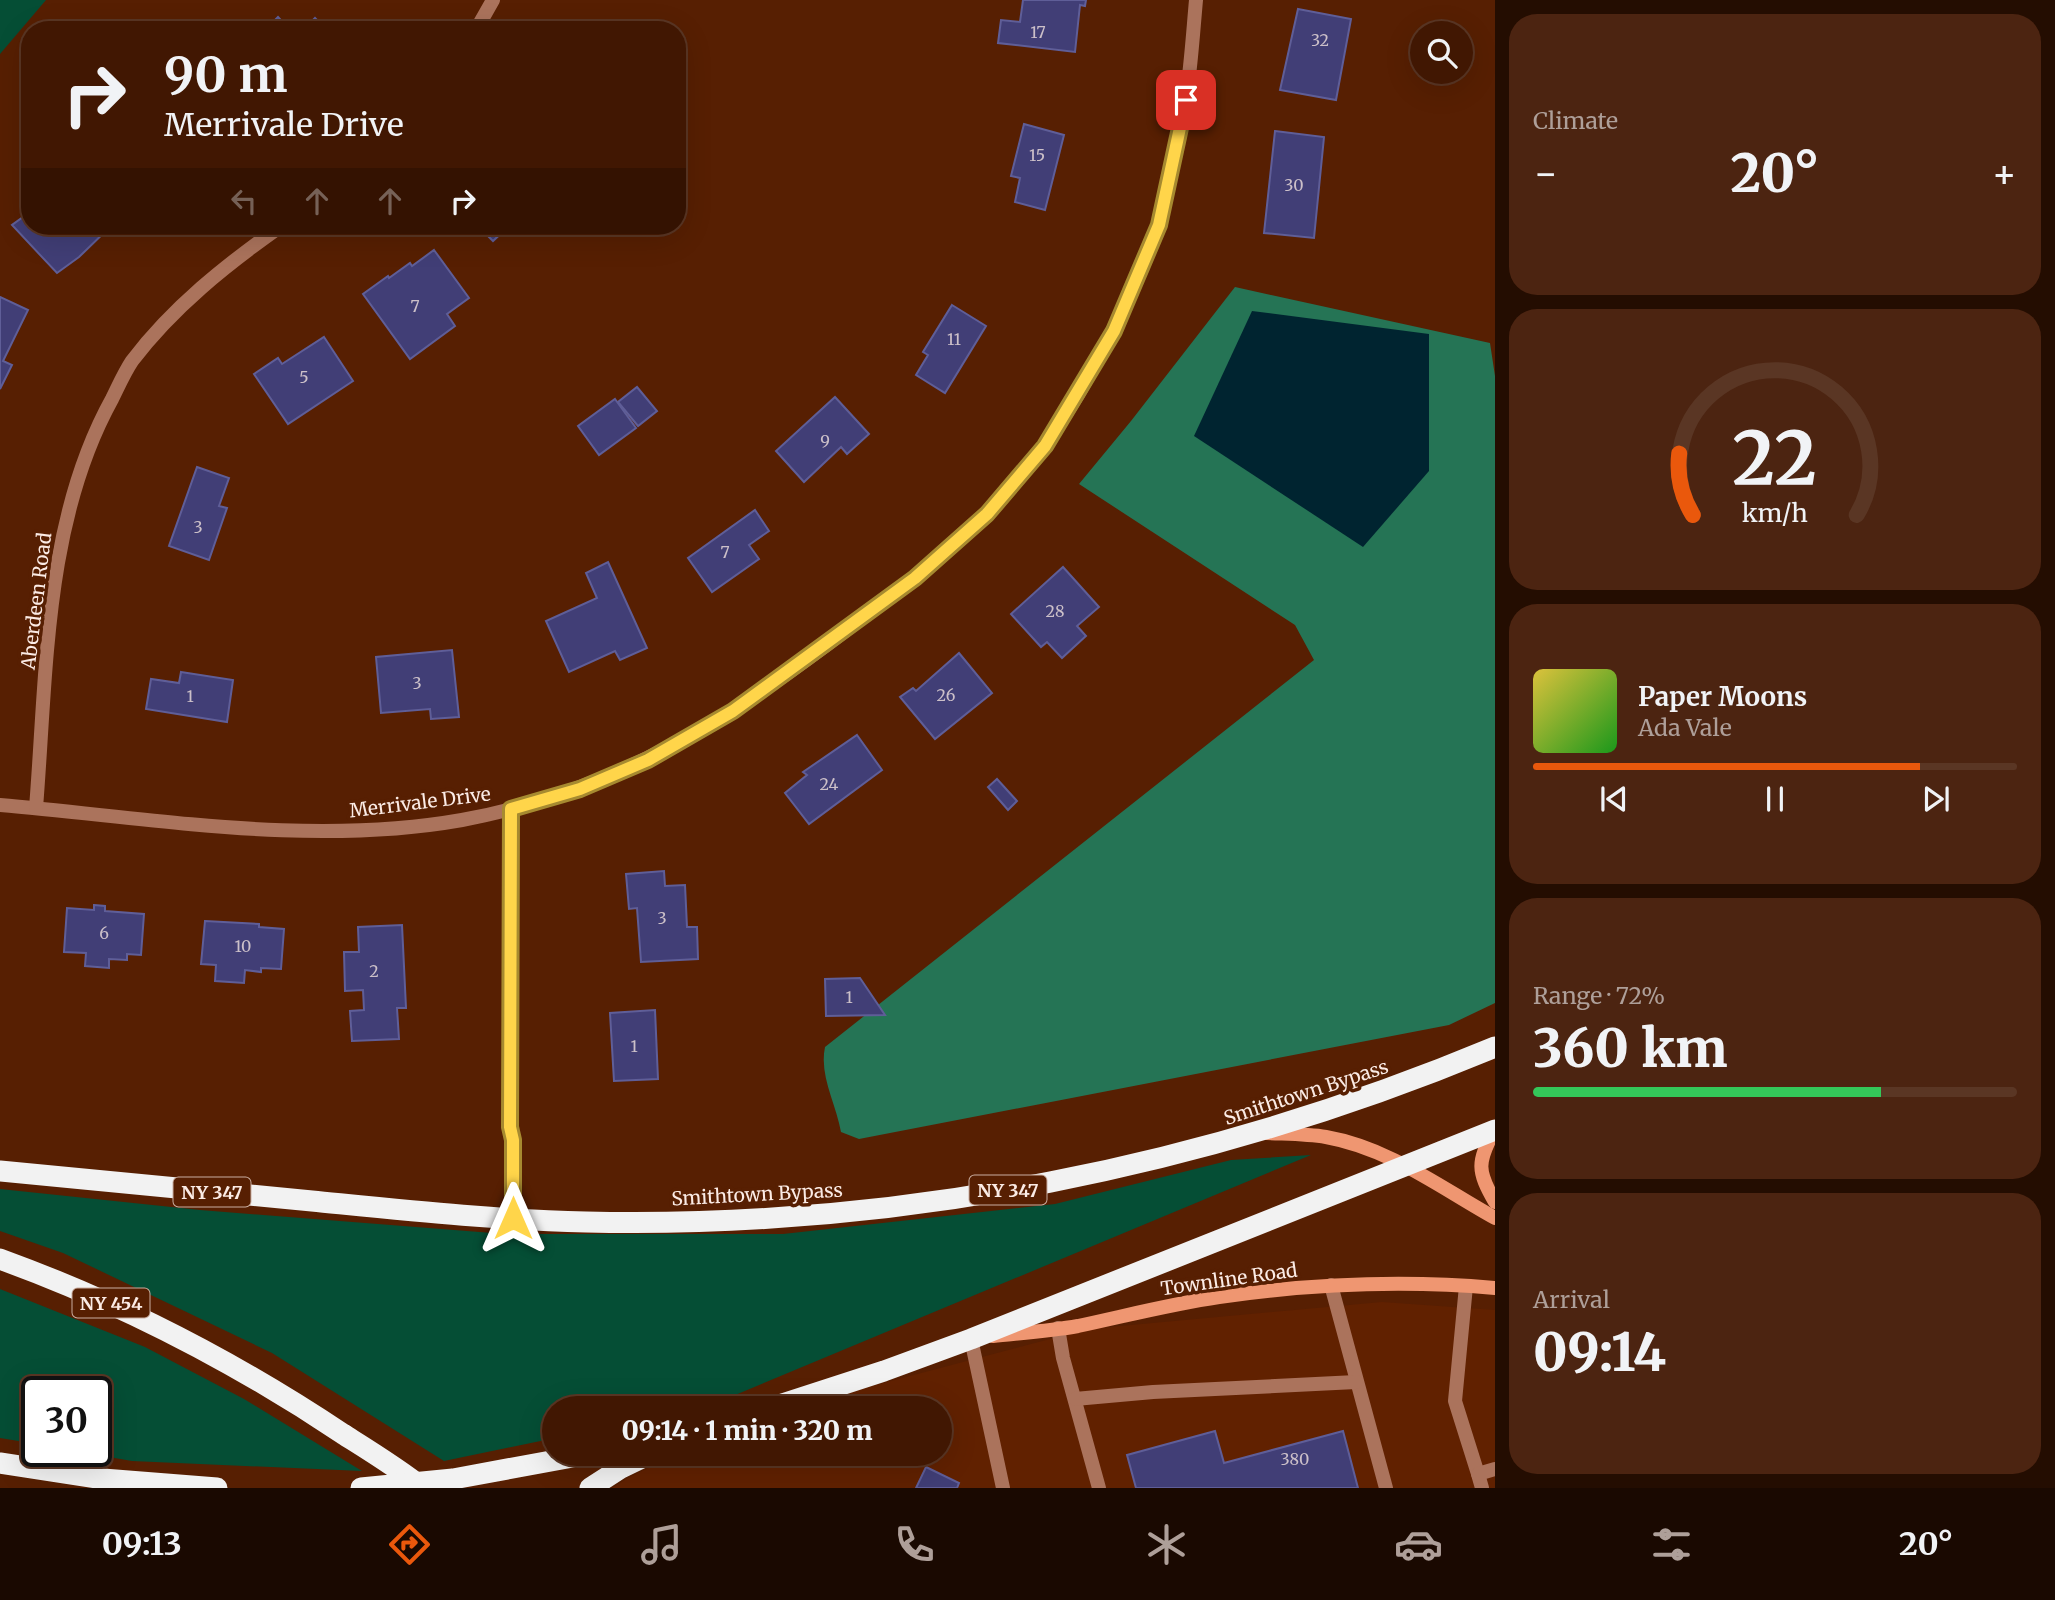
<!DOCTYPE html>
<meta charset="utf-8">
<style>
:root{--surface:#411702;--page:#4c2411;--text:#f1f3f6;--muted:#ae9f99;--line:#5a3624;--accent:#ea580c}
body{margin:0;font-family:Merriweather,serif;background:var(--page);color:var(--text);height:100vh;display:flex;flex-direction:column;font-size:26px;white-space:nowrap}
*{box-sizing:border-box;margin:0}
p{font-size:23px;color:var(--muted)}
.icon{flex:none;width:38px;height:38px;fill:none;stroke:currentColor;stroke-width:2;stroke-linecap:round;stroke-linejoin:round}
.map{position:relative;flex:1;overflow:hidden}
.drawer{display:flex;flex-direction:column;gap:14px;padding:14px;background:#240d01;width:560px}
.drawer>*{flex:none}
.hud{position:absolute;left:21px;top:21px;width:665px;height:214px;border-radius:28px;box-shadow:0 7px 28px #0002,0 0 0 2px var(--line);background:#411702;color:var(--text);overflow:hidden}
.tools{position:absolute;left:1410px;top:21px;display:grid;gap:14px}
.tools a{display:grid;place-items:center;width:63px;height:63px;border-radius:50%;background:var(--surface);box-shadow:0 7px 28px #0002,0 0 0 2px var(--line);font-size:35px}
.speed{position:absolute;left:21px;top:1376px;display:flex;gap:14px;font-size:35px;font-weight:700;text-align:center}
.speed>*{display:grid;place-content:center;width:91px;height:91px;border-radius:50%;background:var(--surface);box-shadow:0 7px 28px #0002,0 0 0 2px var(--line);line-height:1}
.speed .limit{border:4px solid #111;border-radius:10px;background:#fff;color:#111}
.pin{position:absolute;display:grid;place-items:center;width:60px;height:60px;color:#fff;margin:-30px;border-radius:14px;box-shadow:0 4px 10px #0006}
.me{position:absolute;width:77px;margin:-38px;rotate:0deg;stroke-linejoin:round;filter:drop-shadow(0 0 5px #0008)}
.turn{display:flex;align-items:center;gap:24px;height:147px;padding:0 28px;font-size:32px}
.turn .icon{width:91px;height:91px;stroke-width:2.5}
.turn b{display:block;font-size:49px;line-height:60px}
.lanes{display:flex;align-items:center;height:66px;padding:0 28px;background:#0003;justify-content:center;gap:35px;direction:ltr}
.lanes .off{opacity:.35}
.big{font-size:52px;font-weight:800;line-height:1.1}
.drawer .card{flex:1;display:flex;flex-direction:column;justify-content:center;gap:10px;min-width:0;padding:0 24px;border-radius:28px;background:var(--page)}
.drawer .dial{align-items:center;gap:0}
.dial svg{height:182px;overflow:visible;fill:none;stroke:var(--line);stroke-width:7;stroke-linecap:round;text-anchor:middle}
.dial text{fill:var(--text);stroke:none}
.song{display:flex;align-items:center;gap:21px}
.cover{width:84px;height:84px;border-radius:10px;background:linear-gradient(135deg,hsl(50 70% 55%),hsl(120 70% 35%))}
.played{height:7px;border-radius:4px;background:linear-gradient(90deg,var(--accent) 80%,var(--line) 80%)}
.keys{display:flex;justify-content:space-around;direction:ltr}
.heat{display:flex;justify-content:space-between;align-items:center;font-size:38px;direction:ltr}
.charge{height:10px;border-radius:5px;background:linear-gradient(90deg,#34c759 72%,var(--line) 0)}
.trip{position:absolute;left:542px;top:1396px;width:410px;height:70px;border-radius:35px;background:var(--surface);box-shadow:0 7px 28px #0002,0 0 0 2px var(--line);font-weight:800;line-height:70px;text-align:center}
.dock{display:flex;height:112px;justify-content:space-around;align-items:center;background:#1a0901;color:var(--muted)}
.dock .icon{width:49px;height:49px}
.dock .current{color:var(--accent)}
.dock b{font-size:32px;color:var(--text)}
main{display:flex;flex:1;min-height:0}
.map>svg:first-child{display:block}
.built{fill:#612100}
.green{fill:#054e35}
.forest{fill:#257455}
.water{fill:#002430}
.building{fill:#413e76;stroke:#5f5e98;stroke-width:2}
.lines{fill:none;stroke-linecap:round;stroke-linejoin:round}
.lane{stroke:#ab735c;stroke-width:14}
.street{stroke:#ab735c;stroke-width:14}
.secondary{stroke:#ef9671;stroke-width:14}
.highway{stroke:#f2f2f2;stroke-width:21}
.route-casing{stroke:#a68a30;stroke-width:18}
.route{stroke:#ffd54a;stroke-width:12}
.labels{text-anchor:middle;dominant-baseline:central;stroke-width:7;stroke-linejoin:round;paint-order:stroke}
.number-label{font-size:16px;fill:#ccc0c9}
.shield{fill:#571f02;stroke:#caaea1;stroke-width:2}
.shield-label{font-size:18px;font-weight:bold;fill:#fbebe5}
.street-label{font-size:19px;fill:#fbebe5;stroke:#571f02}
</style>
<main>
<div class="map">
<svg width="1495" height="1488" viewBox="0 0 1495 1488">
<rect width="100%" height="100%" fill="#571f02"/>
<path class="built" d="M1382,1302L1495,1310V1488H612L628,1478L676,1454H940V1409H785L1088,1329Z"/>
<g class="green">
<path d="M0,0H46L0,54Z"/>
<path d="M1311,1155L704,1408L555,1409V1438L444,1461L272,1353L63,1253L0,1231V1189L200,1210L505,1234H783L1055,1204L1231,1160Z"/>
<path d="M0,1289L145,1347L244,1399L362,1471L132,1461L74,1451H96V1391H37V1444L0,1438Z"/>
</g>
<path class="forest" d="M1235,287L1490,343L1495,376V1003L1449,1025L859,1139L841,1132C836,1103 819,1076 825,1047L1314,660L1295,625L1079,484L1131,421Z"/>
<path class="water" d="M1252,311L1429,334V471L1363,547L1194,436Z"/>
<g class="building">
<path d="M1023,0H1086L1085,6L1080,5L1075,52L998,43L1001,20L1020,22Z"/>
<path d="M1298,9L1351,19L1336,100L1280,90Z"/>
<path d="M278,17L290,30H265Z"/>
<path d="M315,18L327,30H303Z"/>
<path d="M1024,124L1064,135L1045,210L1015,202L1020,178L1011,176Z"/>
<path d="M1275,131L1324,137L1314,238L1264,233Z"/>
<path d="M30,212V226H111L79,257L57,273L12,225Z"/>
<path d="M478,226H509L493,241Z"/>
<path d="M434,250L469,298L447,314L455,326L410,359L363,294L388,276L389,278L410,263L412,266Z"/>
<path d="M0,297L28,310L3,361L12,365L0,389Z"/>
<path d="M952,305L986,326L945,393L916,375L928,355L923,352Z"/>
<path d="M324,337L353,381L288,424L254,374L278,358L282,364Z"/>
<path d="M637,387L657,411L638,426L618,402Z"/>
<path d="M835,397L869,434L847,454L841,447L804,482L776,451Z"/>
<path d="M615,399L636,428L599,455L578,426Z"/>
<path d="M197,467L229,478L219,506L227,508L209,560L169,546Z"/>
<path d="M755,510L769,531L749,545L759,559L712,592L688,558Z"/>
<path d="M608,562L647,648L620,660L615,651L569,672L546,621L597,598L586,573Z"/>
<path d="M1063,567L1099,607L1077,626L1086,636L1062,658L1047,642L1041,647L1011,614Z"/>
<path d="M452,650L459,717L431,719L430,709L381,713L376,657Z"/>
<path d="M959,653L992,693L935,739L900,697L913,688L916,691Z"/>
<path d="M181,672L233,680L227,722L146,709L151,679L179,683Z"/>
<path d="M857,735L882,770L809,824L785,793L807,775L803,772Z"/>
<path d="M997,779L1017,801L1008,810L988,787Z"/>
<path d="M664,871L665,886L685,885L687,927H697L698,959L641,962L637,908L629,909L626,874Z"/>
<path d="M94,905L105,906V911L144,914L141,955L127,954V960L109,959V968L85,966L86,953L64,952L67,908L94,910Z"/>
<path d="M205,921L259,924V927L284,929L281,969L261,968V972L245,970L244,983L215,981L216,965L201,964Z"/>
<path d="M402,925L406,1008H397L399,1039L352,1041L350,1011L364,1010L363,990L345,991L344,952H359L358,927Z"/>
<path d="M860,978L885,1015L826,1016L825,979Z"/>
<path d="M655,1010L658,1079L614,1081L610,1013Z"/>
<path d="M1215,1431L1224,1463L1343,1431L1358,1488H1136L1127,1455Z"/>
<path d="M926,1467L959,1483L957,1488H916Z"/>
</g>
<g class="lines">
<g class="lane">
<path d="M1331,1285L1386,1488"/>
<path d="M1466,1286L1455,1401L1478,1474"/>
<path d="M1058,1328L1063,1358L1099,1488"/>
<path d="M971,1339L1003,1488"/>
<path d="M1075,1399L1153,1392L1356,1382"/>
<path d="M1482,1488L1478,1474L1495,1469"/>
</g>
<g class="street">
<path d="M476,30L493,0"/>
<path d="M0,805C153,818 309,847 462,820C599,795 713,730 824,647C879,605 934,564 984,516C1052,451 1102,360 1138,274C1146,256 1155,238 1160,220C1170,181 1180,139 1186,99C1191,66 1193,33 1196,0"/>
<path d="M36,808C47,671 44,522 112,399C118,387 124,373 132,361C173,307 226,265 281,226"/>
<path d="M511,809L510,1127L513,1140V1218"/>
</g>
<g class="secondary">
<path d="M1494,1131C1477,1162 1477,1171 1495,1202"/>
<path d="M1267,1133C1287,1134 1307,1134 1326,1137C1389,1148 1441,1188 1495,1218"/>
<path d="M993,1336C1021,1333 1050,1331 1078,1326C1125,1316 1171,1304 1219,1297C1310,1284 1403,1280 1495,1288"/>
</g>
<g class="highway">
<path d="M0,1171C104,1181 208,1191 312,1201C403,1210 495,1220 586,1222C898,1229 1208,1167 1495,1047"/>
<path d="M0,1259C121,1303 235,1362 343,1434C370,1451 398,1468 423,1488"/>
<path d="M767,1409L884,1371L971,1339L1495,1130"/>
<path d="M0,1463L103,1479L217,1488"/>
<path d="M361,1488L453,1479L589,1454"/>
<path d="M590,1488L621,1468L650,1454"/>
</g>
</g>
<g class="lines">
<g class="route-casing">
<path id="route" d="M513,1218V1140L510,1127L511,809L580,789L648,760L733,711L915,578L987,514L1045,446L1114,331L1159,225L1186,100"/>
</g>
<use href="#route" class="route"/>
</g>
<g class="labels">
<g class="number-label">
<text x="1038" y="32">17</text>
<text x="1320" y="40">32</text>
<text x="1037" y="155">15</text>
<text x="1294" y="185">30</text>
<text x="415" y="306">7</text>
<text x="954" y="339">11</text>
<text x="304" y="377">5</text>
<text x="825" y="441">9</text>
<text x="198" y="527">3</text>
<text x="725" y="552">7</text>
<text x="1055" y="611">28</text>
<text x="417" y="683">3</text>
<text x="946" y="695">26</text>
<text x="190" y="696">1</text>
<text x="829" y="784">24</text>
<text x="662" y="918">3</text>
<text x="104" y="933">6</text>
<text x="243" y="946">10</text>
<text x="374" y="971">2</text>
<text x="849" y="997">1</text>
<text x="634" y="1046">1</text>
<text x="1295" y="1459">380</text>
</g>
<g class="shield">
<rect x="969.5" y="1175.5" width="77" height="29" rx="5"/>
<rect x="173.5" y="1177.5" width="77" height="29" rx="5"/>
<rect x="72.5" y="1288.5" width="77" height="29" rx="5"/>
</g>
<g class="shield-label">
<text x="1008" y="1190">NY 347</text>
<text x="212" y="1192">NY 347</text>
<text x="111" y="1303">NY 454</text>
</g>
<g class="street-label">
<text transform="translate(36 601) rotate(-83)">Aberdeen Road</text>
<text transform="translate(420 802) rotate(-7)">Merrivale Drive</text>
<text transform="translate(1306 1092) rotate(-18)">Smithtown Bypass</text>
<text transform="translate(757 1194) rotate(-3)">Smithtown Bypass</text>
<text transform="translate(1229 1279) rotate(-8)">Townline Road</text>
</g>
</g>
</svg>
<div class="tools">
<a><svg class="icon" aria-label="search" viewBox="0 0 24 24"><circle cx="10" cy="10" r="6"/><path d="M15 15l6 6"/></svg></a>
</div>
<div class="speed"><div class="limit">30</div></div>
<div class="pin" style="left:1186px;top:100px;background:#d93025"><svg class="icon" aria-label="arrive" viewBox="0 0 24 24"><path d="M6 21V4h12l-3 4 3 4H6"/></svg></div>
<svg class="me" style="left:513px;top:1218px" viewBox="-20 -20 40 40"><path d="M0-17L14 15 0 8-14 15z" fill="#ffd54a" stroke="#fff" stroke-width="4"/></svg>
<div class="trip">09:14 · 1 min · 320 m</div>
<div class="hud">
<div class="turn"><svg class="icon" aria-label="right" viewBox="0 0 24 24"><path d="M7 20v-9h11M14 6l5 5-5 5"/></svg><div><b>90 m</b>Merrivale Drive</div></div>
<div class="lanes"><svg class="icon off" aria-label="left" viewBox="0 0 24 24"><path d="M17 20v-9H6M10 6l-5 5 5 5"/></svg><svg class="icon off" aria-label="ahead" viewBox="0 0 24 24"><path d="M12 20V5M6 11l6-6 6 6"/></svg><svg class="icon off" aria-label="ahead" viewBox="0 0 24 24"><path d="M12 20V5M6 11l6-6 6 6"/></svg><svg class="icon" aria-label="right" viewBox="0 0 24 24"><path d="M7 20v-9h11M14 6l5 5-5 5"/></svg></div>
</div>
</div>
<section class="drawer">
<div class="card"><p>Climate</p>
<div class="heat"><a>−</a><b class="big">20°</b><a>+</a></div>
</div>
<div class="card dial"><svg viewBox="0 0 100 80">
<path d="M14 69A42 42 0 1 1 86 69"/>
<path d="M14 69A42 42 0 0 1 8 42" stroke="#ea580c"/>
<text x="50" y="56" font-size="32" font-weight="700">22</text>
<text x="50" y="72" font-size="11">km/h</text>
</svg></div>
<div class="card">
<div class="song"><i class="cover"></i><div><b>Paper Moons</b><p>Ada Vale</p></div></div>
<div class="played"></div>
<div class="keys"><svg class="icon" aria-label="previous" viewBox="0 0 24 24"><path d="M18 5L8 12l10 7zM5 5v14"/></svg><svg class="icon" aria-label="pause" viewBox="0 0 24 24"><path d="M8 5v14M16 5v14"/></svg><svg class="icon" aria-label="next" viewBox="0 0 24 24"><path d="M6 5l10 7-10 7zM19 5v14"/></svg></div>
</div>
<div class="card"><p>Range · 72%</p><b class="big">360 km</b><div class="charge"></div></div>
<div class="card"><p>Arrival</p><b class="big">09:14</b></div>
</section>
</main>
<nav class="dock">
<b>09:13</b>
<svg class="icon current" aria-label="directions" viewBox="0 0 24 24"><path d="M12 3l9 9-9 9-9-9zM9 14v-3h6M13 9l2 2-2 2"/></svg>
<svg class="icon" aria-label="music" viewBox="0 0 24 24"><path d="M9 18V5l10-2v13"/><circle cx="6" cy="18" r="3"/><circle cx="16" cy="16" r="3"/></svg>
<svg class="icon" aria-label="phone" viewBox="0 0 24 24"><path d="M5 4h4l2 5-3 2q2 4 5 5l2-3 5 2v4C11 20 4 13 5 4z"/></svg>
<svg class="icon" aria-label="climate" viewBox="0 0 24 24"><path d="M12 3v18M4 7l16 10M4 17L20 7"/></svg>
<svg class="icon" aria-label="car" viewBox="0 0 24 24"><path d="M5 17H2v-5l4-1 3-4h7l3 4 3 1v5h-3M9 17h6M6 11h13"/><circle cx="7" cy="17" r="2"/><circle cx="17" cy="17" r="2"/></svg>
<svg class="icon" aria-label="filters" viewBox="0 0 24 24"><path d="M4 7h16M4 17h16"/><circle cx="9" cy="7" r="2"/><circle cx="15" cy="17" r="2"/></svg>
<b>20°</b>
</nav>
